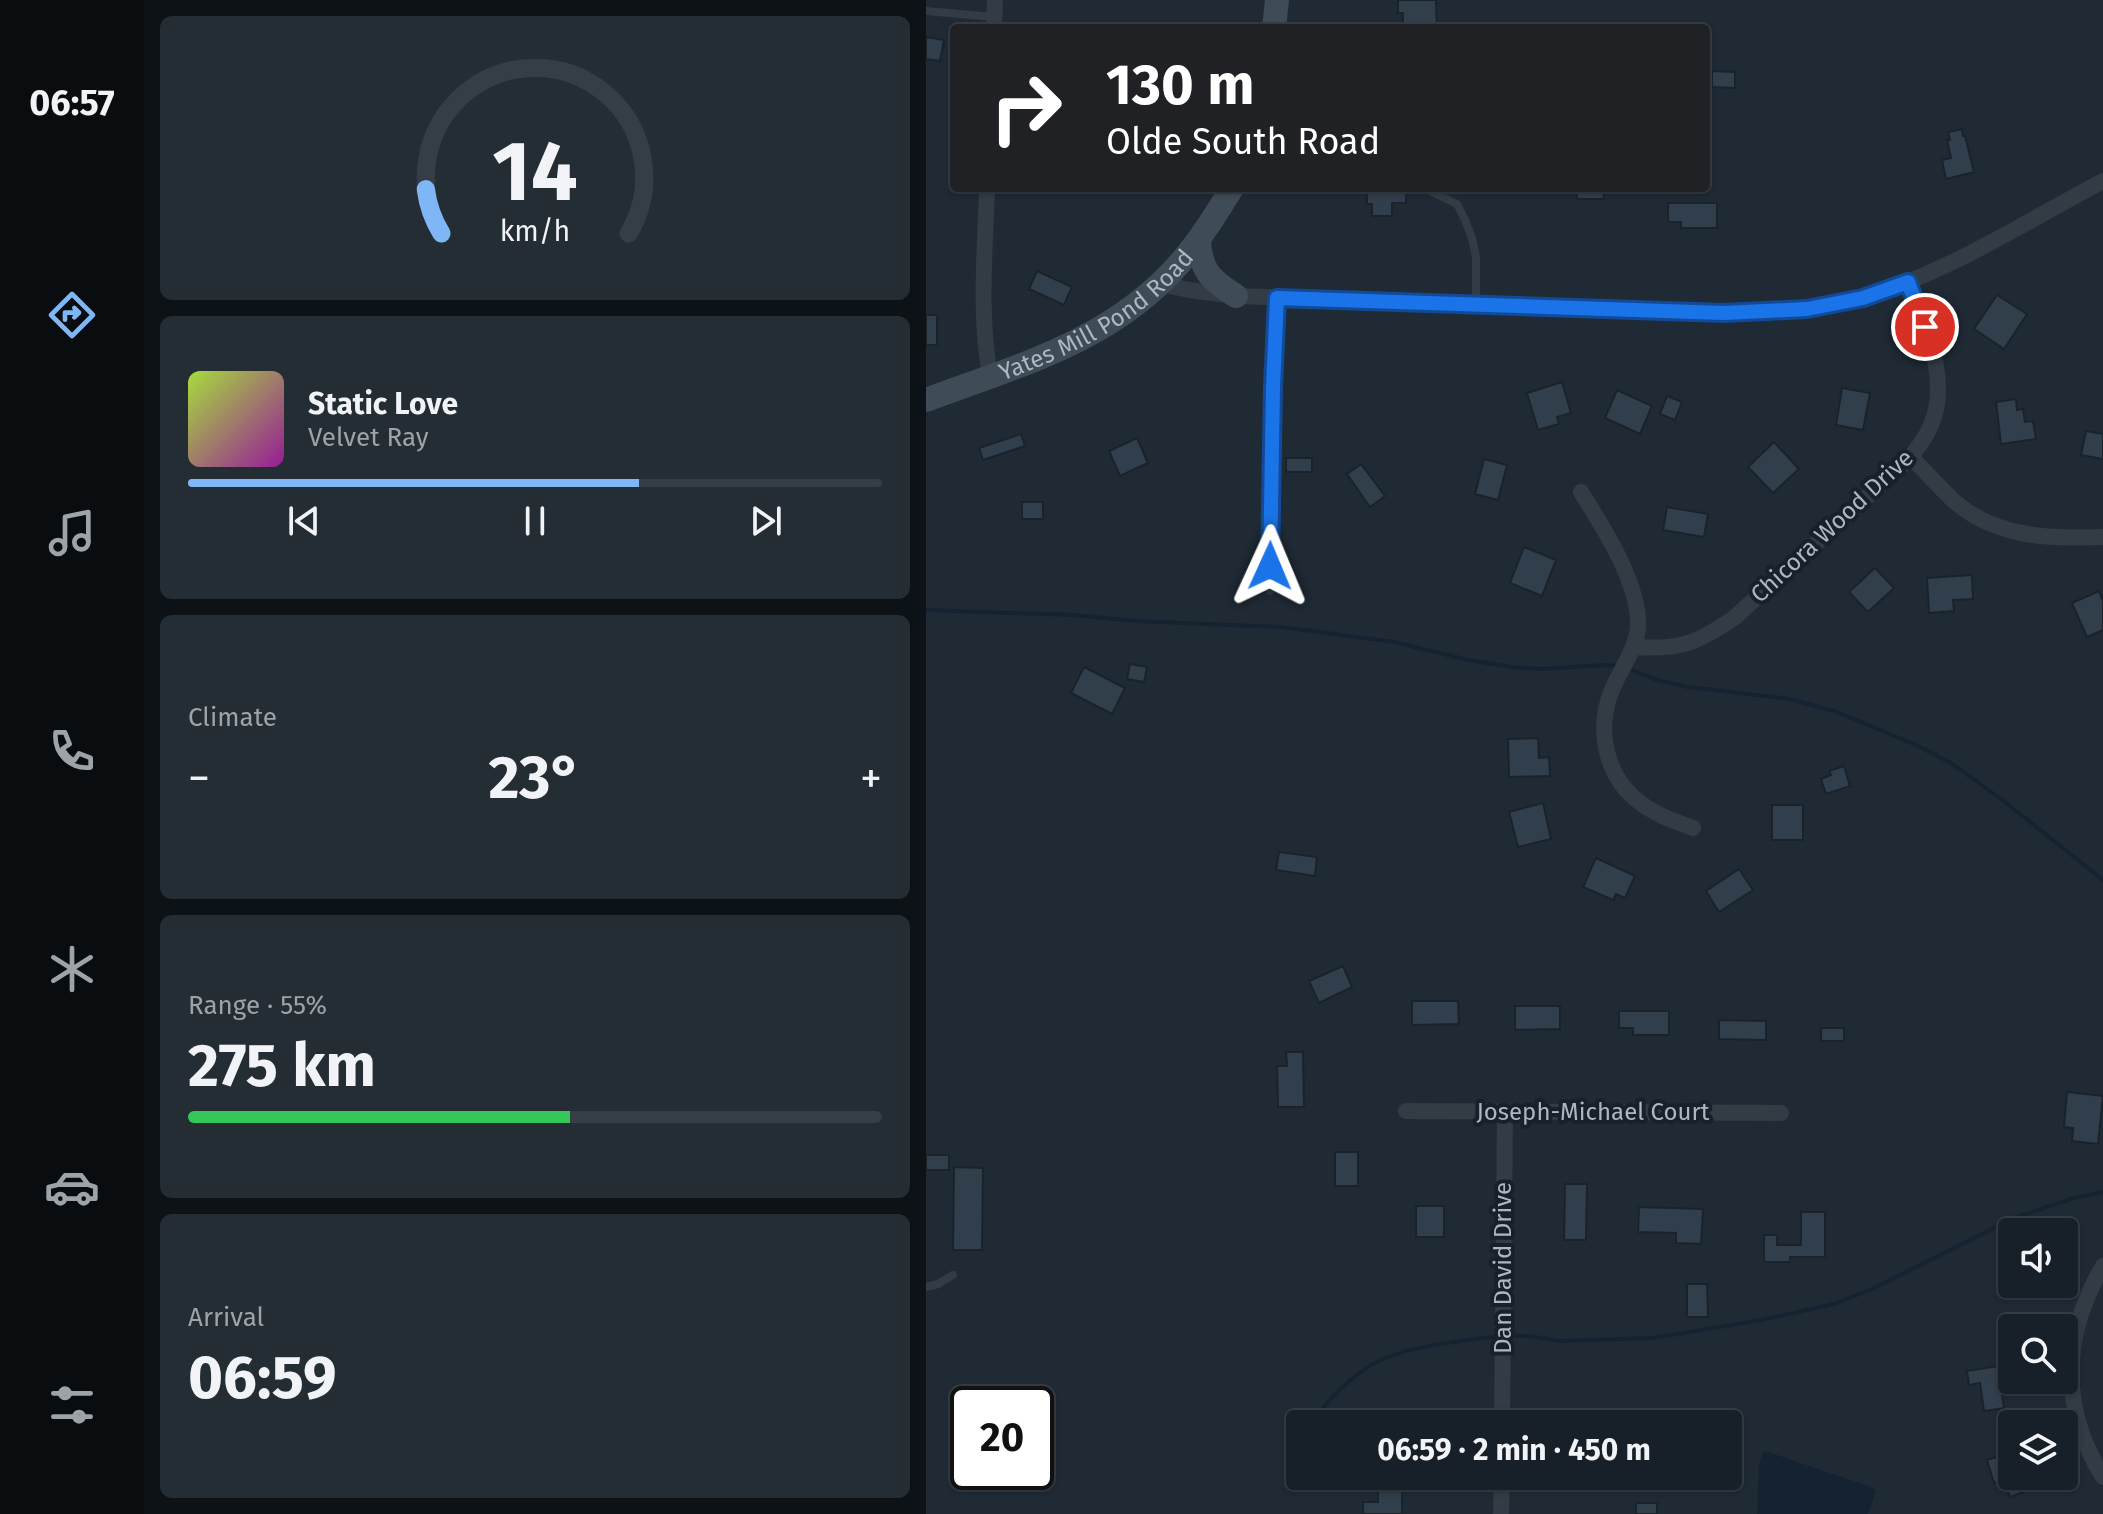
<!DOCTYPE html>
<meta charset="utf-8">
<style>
:root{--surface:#172028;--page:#242d34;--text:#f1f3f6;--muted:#9ea3a8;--line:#363e45;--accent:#7fb6f5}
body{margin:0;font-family:"Fira Sans",sans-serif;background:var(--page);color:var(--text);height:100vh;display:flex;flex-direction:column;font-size:30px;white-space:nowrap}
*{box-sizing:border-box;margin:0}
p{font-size:26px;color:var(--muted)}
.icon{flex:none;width:44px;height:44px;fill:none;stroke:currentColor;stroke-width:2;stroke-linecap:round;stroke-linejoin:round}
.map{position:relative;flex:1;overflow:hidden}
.sheet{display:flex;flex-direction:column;gap:16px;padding:16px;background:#0d1216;width:782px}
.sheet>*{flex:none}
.guide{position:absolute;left:24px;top:24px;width:760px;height:168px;border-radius:8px;box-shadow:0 2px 6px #0004,0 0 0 2px var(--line);background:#202124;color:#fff;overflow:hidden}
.tools{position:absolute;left:1072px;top:1218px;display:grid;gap:16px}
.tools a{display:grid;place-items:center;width:80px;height:80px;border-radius:8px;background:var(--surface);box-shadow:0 2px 6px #0004,0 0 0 2px var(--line);font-size:40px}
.speed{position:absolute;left:24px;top:1386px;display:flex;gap:16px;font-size:40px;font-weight:700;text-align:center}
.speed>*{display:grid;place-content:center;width:104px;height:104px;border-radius:50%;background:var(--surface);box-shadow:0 2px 6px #0004,0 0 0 2px var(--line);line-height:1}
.speed .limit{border:4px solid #111;border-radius:12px;background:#fff;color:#111}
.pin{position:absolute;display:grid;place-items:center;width:68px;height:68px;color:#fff;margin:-34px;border:4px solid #fff;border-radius:50%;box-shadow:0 2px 8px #0007}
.me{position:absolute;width:88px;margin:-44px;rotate:1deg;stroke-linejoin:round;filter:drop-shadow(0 0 6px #0008)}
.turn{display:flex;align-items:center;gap:28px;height:168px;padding:0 24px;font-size:36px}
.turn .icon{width:104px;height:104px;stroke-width:2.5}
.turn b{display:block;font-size:56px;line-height:68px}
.big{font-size:60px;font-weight:700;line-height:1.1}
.sheet .widget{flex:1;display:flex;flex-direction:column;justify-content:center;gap:12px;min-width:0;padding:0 28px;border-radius:12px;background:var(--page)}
.sheet .dial{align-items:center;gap:0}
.dial svg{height:208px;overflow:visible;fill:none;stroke:var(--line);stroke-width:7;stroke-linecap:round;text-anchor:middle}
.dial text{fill:var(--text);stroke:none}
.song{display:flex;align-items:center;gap:24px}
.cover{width:96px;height:96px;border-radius:12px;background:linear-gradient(135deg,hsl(80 70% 55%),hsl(300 70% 35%))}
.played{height:8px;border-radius:4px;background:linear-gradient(90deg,var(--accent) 65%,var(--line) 65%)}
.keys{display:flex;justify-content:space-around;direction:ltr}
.heat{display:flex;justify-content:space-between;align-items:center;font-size:44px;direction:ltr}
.charge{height:12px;border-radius:6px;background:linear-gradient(90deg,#34c759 55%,var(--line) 0)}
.trip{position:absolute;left:360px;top:1410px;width:456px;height:80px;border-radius:8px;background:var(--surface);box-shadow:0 2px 6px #0004,0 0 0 2px var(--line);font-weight:700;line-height:80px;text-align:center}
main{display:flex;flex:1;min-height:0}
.tabs{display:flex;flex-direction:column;width:144px;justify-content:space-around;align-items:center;background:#090d10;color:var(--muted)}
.tabs .icon{width:56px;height:56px}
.tabs .on{color:var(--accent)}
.tabs b{font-size:36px;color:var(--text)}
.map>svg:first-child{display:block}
.water{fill:#142231}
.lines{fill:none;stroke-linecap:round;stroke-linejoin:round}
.stream{stroke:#142231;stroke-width:4}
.building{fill:#313e4c;stroke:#1a232c;stroke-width:2}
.lane{stroke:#323c45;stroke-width:8}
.street{stroke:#323c45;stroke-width:16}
.secondary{stroke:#404b58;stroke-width:24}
.route-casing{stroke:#114b97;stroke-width:20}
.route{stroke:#1a73e8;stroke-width:14}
.labels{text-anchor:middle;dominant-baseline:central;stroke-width:8;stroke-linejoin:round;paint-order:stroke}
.street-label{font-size:24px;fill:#acb7c3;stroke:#18212a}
</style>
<main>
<nav class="tabs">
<b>06:57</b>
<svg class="icon on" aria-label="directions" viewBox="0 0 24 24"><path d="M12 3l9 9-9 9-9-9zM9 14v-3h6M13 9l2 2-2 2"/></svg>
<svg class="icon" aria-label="music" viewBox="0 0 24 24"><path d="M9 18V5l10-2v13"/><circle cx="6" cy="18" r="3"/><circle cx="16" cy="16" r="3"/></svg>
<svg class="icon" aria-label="phone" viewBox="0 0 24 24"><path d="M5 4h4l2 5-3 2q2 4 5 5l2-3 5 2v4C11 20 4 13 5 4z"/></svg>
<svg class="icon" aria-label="climate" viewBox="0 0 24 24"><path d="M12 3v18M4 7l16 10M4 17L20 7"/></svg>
<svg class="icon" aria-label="car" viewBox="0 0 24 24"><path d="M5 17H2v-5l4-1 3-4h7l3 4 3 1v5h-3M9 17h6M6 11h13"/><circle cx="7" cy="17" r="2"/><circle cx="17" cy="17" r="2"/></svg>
<svg class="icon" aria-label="filters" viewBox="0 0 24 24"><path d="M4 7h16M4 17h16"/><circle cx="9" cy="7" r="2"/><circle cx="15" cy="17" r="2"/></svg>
</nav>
<section class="sheet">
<div class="widget dial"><svg viewBox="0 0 100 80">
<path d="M14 69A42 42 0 1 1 86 69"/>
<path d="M14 69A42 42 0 0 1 8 52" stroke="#7fb6f5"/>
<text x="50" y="56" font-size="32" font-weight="700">14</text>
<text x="50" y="72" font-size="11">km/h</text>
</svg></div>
<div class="widget">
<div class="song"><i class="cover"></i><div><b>Static Love</b><p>Velvet Ray</p></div></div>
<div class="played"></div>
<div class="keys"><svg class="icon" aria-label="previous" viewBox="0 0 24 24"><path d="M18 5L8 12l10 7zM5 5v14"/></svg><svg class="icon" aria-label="pause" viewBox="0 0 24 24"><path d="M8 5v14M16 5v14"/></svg><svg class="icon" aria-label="next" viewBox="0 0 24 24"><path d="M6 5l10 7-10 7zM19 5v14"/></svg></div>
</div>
<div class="widget"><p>Climate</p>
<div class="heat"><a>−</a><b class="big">23°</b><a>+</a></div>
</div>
<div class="widget"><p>Range · 55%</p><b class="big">275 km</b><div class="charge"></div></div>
<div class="widget"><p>Arrival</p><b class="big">06:59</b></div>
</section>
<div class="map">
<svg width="1177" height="1514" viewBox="0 0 1177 1514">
<rect width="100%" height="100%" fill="#1f2a35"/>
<path class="water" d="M839,1451L945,1487L950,1491L942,1514H831L833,1465L837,1452Z"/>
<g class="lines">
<g class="stream">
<path d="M0,610L147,615L210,621L355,627L469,642L542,660L585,667L617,669L678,665L693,666"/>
<path d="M701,668L731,680L762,687L864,699L911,712L990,745L1025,763L1079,802L1177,880"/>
<path d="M583,1336H603L633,1341L727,1338L835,1320L908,1304L946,1289L1088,1218L1148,1198L1177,1192"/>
<path d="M385,1424C402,1400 421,1379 447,1364C478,1346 538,1341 574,1336"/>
<path d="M363,1456L374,1440"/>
</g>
</g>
<g class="building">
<path d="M472,0H510L511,28H477V13H472Z"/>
<path d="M0,37L18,40L14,61L0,59Z"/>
<path d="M786,71L809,72V88L786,87Z"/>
<path d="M1036,129L1037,136H1039L1048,172L1020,179L1016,160L1025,158L1021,140H1024L1022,132Z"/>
<path d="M441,188H480V203H466V216H446V204H441Z"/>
<path d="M651,188H677L678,199H651Z"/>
<path d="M742,203H791V228H755V222H742Z"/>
<path d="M111,271L146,287L138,305L103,289Z"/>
<path d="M1071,295L1101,314L1078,349L1048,329Z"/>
<rect x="0" y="315" width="11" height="30"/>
<path d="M636,382L645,413L631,417L633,424L612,430L601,393Z"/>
<path d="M916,388L944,393L937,430L910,425Z"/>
<path d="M691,390L726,406L714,434L679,418Z"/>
<path d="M741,396L756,402L749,420L734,414Z"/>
<path d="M1090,399L1091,410L1097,409L1099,422L1107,421L1110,439L1075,444L1070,402Z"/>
<path d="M1160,431L1177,434V459L1155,455Z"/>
<path d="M95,434L99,446L57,460L53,448Z"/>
<path d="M211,438L222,463L194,476L183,451Z"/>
<path d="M848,442L873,469L847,493L822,467Z"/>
<rect x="360" y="458" width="26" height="14"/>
<path d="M558,459L581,465L572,500L549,494Z"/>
<path d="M435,464L459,496L444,507L421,474Z"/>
<rect x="96" y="502" width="21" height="17"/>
<path d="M741,507L782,514L778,537L737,530Z"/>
<path d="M598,547L630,560L616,596L584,583Z"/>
<path d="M949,568L968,588L942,612L923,592Z"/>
<path d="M1046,575L1047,599L1027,600L1028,611L1003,613L1001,578Z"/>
<path d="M1173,591L1177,602V630L1161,637L1146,603Z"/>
<path d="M204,664L221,667L218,682L201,679Z"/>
<path d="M158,667L199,688L186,714L145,693Z"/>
<path d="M612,738L613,758L623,757L624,776L583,777L582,739Z"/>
<path d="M918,766L924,786L900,794L895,779L905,775L903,771Z"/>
<path d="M617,803L625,839L592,847L583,812Z"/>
<rect x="846" y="805" width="31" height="35"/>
<path d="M353,852L391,857L389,876L350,870Z"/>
<path d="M670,858L709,876L699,898L690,894L687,900L657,887Z"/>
<path d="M813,869L827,890L793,912L780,891Z"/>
<path d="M417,966L426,987L393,1003L383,981Z"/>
<path d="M486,1001H532L533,1024L486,1025Z"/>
<path d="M589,1006H634V1029L589,1030Z"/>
<path d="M693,1011H743V1035H707V1028H693Z"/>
<path d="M793,1020L840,1021V1040L793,1039Z"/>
<rect x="895" y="1028" width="23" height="13"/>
<path d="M360,1052H377L378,1107H352L351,1066H361Z"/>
<path d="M1141,1092L1177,1096L1172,1144L1146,1141L1147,1128L1138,1127Z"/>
<rect x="409" y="1152" width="23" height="34"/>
<rect x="0" y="1155" width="23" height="15"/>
<path d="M28,1167L57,1168L56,1250H27Z"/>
<path d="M639,1184H661L660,1240H638Z"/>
<rect x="490" y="1206" width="28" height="31"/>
<path d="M713,1207L777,1209L775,1244L750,1243V1233L712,1232Z"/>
<path d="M875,1212H899V1257H864V1262H838V1235H851V1245H875Z"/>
<path d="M761,1284H781L782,1317H761Z"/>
<path d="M1072,1366L1078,1408L1058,1411L1054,1383L1043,1385L1041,1371Z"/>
<path d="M1086,1452V1476H1099L1103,1490L1084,1497L1079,1480L1068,1483L1061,1460Z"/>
<path d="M452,1476H476V1514H437V1502H452Z"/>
<rect x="710" y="1503" width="21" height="11"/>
</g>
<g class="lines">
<g class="lane">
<path d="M0,11L68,17"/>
<path d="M506,192L531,204L539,220L546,238L550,257V304"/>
<path d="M344,591L347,387L351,298"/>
<path d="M0,1287L12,1284L27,1275"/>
</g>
<g class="street">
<path d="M68,28L69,0"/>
<path d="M61,188C59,251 53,315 64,376"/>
<path d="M235,284L263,290L310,296C425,300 540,304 655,308C745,312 851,323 938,297C1021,273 1101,221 1177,181"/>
<path d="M985,457C1000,472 1014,488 1029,502C1071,538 1125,539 1177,537"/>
<path d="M655,492C677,527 714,584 712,627C710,651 692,672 684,695C671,732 680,776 712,801C728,814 748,821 767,828"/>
<path d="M707,647C753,650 770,644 808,618L985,457C992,447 1001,436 1005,425C1025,379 998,325 982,282"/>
<path d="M480,1111L855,1113"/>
<path d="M1177,1266C1136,1335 1134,1408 1177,1477"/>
<path d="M576,1424L579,1111"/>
<path d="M575,1514L576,1476"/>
</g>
<g class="secondary">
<path d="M348,28L351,0"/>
<path d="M273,240C274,271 286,281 310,296"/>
<path id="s1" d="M0,400C94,365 186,341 254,263C274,240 290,214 306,188"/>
</g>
</g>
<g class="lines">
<g class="route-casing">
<path id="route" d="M344,566L347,387L351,298L798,313L881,309L937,298L982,282L999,327"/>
</g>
<use href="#route" class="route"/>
</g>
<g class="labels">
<g class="street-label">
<text stroke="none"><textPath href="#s1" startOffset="192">Yates Mill Pond Road</textPath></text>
<text transform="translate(906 526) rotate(-43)">Chicora Wood Drive</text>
<text x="667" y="1112">Joseph-Michael Court</text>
<text transform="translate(577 1268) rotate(-90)">Dan David Drive</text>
</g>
</g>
</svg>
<div class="tools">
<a><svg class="icon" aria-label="sound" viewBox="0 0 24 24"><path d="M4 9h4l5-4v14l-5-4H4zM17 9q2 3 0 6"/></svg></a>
<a><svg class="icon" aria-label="search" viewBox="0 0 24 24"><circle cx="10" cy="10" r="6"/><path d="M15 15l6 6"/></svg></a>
<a><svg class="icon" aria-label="layers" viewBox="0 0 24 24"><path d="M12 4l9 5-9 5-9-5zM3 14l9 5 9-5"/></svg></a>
</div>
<div class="speed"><div class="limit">20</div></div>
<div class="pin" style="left:999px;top:327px;background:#d93025"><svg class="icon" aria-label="arrive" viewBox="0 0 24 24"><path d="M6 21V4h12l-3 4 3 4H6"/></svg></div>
<svg class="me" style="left:344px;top:566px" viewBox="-20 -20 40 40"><path d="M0-17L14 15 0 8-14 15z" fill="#1a73e8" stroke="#fff" stroke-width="4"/></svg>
<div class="trip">06:59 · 2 min · 450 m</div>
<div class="guide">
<div class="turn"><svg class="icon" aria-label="right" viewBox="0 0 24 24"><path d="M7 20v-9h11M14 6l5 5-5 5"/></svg><div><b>130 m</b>Olde South Road</div></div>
</div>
</div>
</main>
